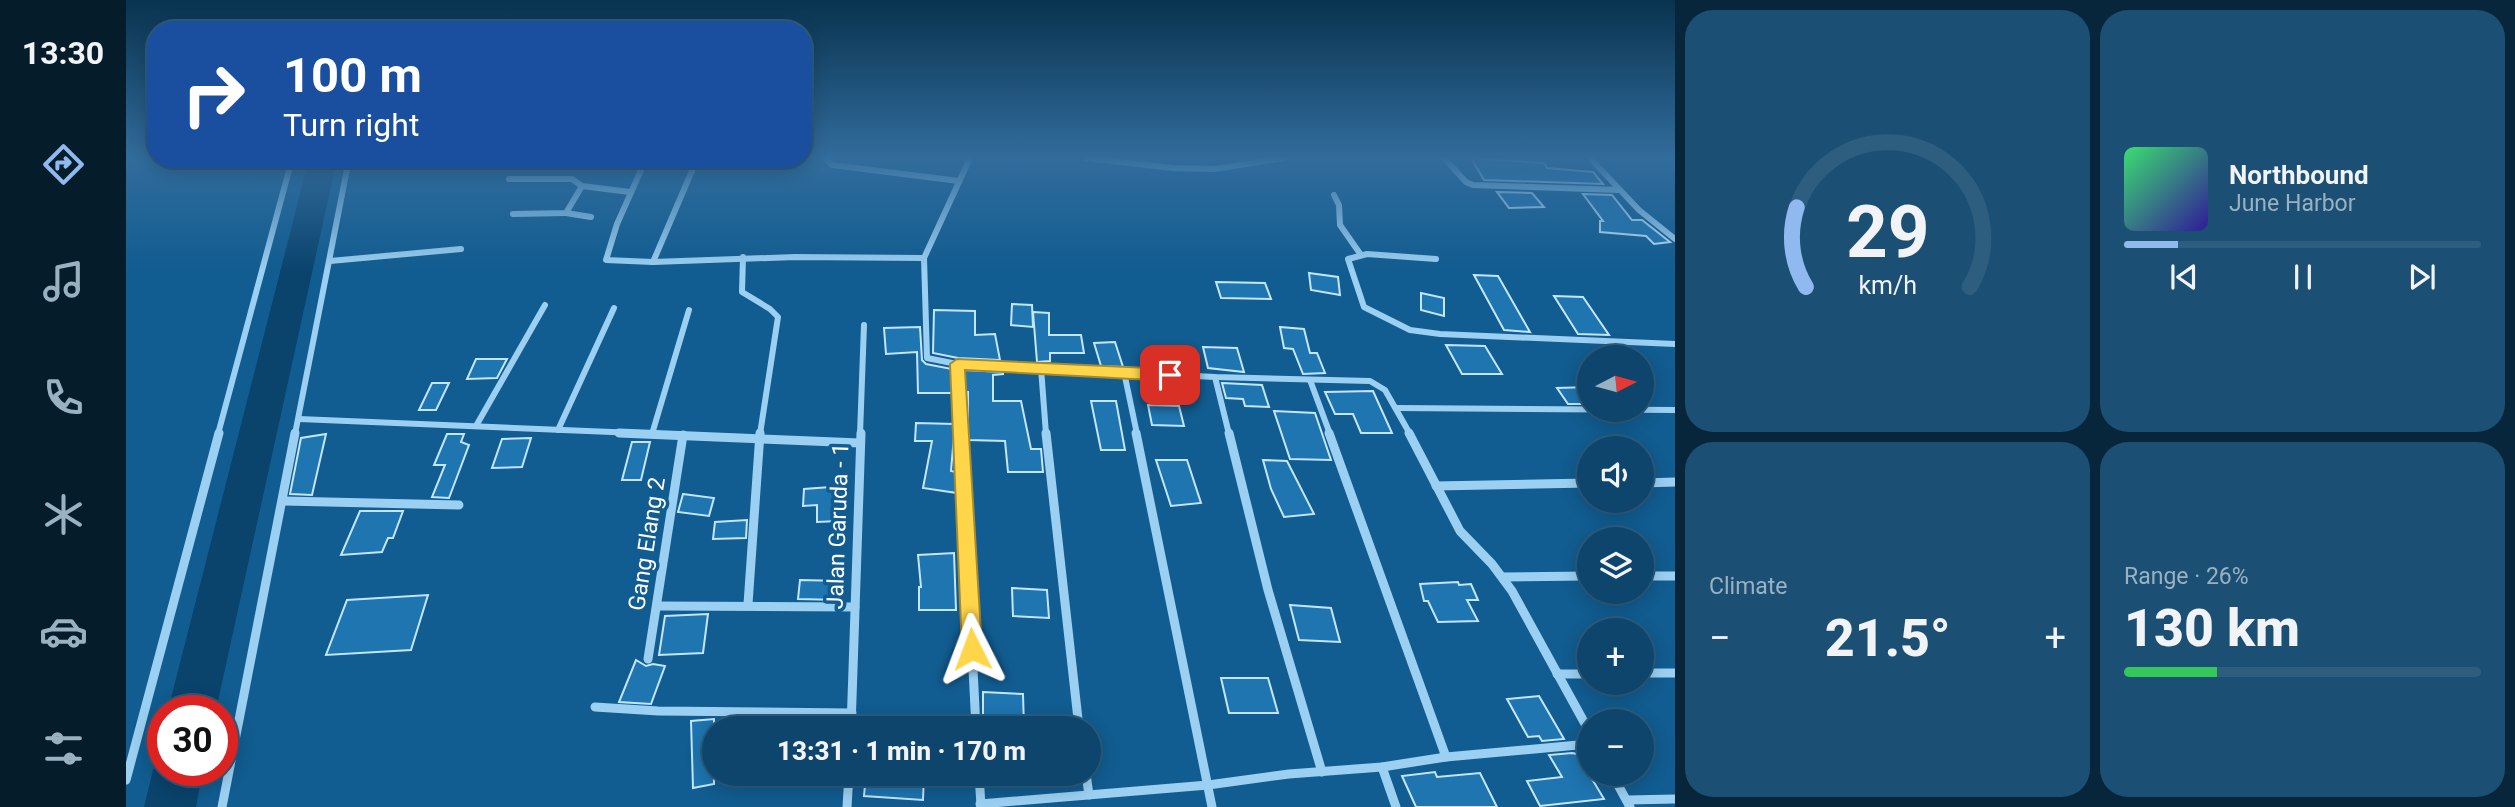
<!DOCTYPE html>
<meta charset="utf-8">
<style>
:root{--surface:#0d456c;--page:#1b4f74;--text:#f1f3f6;--muted:#9ab1c2;--line:#2d5d7f;--accent:#90b9f0}
body{margin:0;font-family:Roboto,sans-serif;background:var(--page);color:var(--text);height:100vh;display:flex;flex-direction:column;font-size:26px;white-space:nowrap}
*{box-sizing:border-box;margin:0}
p{font-size:23px;color:var(--muted)}
.icon{flex:none;width:38px;height:38px;fill:none;stroke:currentColor;stroke-width:2;stroke-linecap:round;stroke-linejoin:round}
.map{position:relative;flex:1;overflow:hidden}
.drawer{display:flex;flex-direction:column;gap:10px;padding:10px;background:#07263b;width:840px}
.drawer>*{flex:none}
.hud{position:absolute;left:21px;top:21px;width:665px;height:147px;border-radius:28px;box-shadow:0 4px 18px #0003,0 0 0 2px var(--line);background:#1a4fa0;color:#fff;overflow:hidden}
.needle{width:46px;rotate:84deg}
.buttons{position:absolute;left:1451px;top:345px;display:grid;gap:14px}
.buttons a{display:grid;place-items:center;width:77px;height:77px;border-radius:50%;background:var(--surface);box-shadow:0 4px 18px #0003,0 0 0 2px var(--line);font-size:35px}
.speed{position:absolute;left:21px;top:695px;display:flex;gap:14px;font-size:35px;font-weight:700;text-align:center}
.speed>*{display:grid;place-content:center;width:91px;height:91px;border-radius:50%;background:var(--surface);box-shadow:0 4px 18px #0003,0 0 0 2px var(--line);line-height:1}
.speed .limit{border:10px solid #d22;background:#fff;color:#111}
.pin{position:absolute;display:grid;place-items:center;width:60px;height:60px;color:#fff;margin:-30px;border-radius:14px;box-shadow:0 4px 10px #0006}
.me{position:absolute;width:77px;margin:-38px;rotate:357deg;stroke-linejoin:round;filter:drop-shadow(0 0 5px #0008)}
.turn{display:flex;align-items:center;gap:24px;height:147px;padding:0 21px;font-size:32px}
.turn .icon{width:91px;height:91px;stroke-width:2.5}
.turn b{display:block;font-size:49px;line-height:60px}
.big{font-size:52px;font-weight:800;line-height:1.1}
.drawer .card{flex:1;display:flex;flex-direction:column;justify-content:center;gap:10px;min-width:0;padding:0 24px;border-radius:28px;background:var(--page)}
.drawer .dial{align-items:center;gap:0}
.dial svg{height:182px;overflow:visible;fill:none;stroke:var(--line);stroke-width:7;stroke-linecap:round;text-anchor:middle}
.dial text{fill:var(--text);stroke:none}
.song{display:flex;align-items:center;gap:21px}
.cover{width:84px;height:84px;border-radius:10px;background:linear-gradient(135deg,hsl(140 70% 55%),hsl(250 70% 35%))}
.played{height:7px;border-radius:4px;background:linear-gradient(90deg,var(--accent) 15%,var(--line) 15%)}
.keys{display:flex;justify-content:space-around;direction:ltr}
.heat{display:flex;justify-content:space-between;align-items:center;font-size:38px;direction:ltr}
.charge{height:10px;border-radius:5px;background:linear-gradient(90deg,#34c759 26%,var(--line) 0)}
.drawer .tiles{flex:1;display:grid;gap:10px;grid-template-columns:repeat(2,1fr)}
.trip{position:absolute;left:576px;top:716px;width:399px;height:70px;border-radius:35px;background:var(--surface);box-shadow:0 4px 18px #0003,0 0 0 2px var(--line);font-weight:800;line-height:70px;text-align:center}
main{display:flex;flex:1;min-height:0}
.menu{display:flex;flex-direction:column;width:126px;justify-content:space-around;align-items:center;background:#051c2b;color:var(--muted)}
.menu .icon{width:49px;height:49px}
.menu .selected{color:var(--accent)}
.menu b{font-size:32px;color:var(--text)}
.map>svg:first-child{display:block}
.lines{fill:none;stroke-linecap:round;stroke-linejoin:round}
.river{fill:#0a436c;fill-rule:evenodd}
.building{fill:#1e75b0;stroke:#c3e6fd;stroke-width:2}
.minor-far1{stroke:#9cd0f2;stroke-width:6}
.minor{stroke:#9cd0f2;stroke-width:9}
.route{fill:#ffd54a;stroke:#a68a30;stroke-width:2}
.labels{text-anchor:middle;dominant-baseline:central;stroke-width:7;stroke-linejoin:round;paint-order:stroke}
.street-label{font-size:23px;fill:#fff;stroke:#115c90}
</style>
<main>
<nav class="menu">
<b>13:30</b>
<svg class="icon selected" aria-label="directions" viewBox="0 0 24 24"><path d="M12 3l9 9-9 9-9-9zM9 14v-3h6M13 9l2 2-2 2"/></svg>
<svg class="icon" aria-label="music" viewBox="0 0 24 24"><path d="M9 18V5l10-2v13"/><circle cx="6" cy="18" r="3"/><circle cx="16" cy="16" r="3"/></svg>
<svg class="icon" aria-label="phone" viewBox="0 0 24 24"><path d="M5 4h4l2 5-3 2q2 4 5 5l2-3 5 2v4C11 20 4 13 5 4z"/></svg>
<svg class="icon" aria-label="climate" viewBox="0 0 24 24"><path d="M12 3v18M4 7l16 10M4 17L20 7"/></svg>
<svg class="icon" aria-label="car" viewBox="0 0 24 24"><path d="M5 17H2v-5l4-1 3-4h7l3 4 3 1v5h-3M9 17h6M6 11h13"/><circle cx="7" cy="17" r="2"/><circle cx="17" cy="17" r="2"/></svg>
<svg class="icon" aria-label="filters" viewBox="0 0 24 24"><path d="M4 7h16M4 17h16"/><circle cx="9" cy="7" r="2"/><circle cx="15" cy="17" r="2"/></svg>
</nav>
<div class="map">
<svg width="1549" height="807" viewBox="0 0 1549 807">
<rect width="100%" height="100%" fill="#115c90"/>
<g class="lines">
<g class="river">
<path d="M183,159H211L90,710H42Z"/>
<path d="M37,751V770H77L70,807H18L27,770Z"/>
</g>
</g>
<g class="building">
<path d="M1345,158L1418,163L1421,168L1467,172L1477,184L1358,180Z"/>
<path d="M1371,192L1406,193L1418,207L1383,208Z"/>
<path d="M1457,194L1486,195L1506,220H1516L1544,242L1528,244L1520,236L1474,232V221H1477Z"/>
<path d="M1183,273L1212,277L1214,295L1185,290Z"/>
<path d="M1348,275L1372,276L1404,332L1378,330Z"/>
<path d="M1090,282L1139,283L1145,299L1095,298Z"/>
<path d="M1295,293L1318,298V316L1295,310Z"/>
<path d="M1428,296L1457,297L1483,335L1452,334Z"/>
<path d="M886,304L906,305L907,327L885,325Z"/>
<path d="M808,310L849,311V335L869,334L874,360L832,358L807,353Z"/>
<path d="M907,312L923,313V335H955L958,353H924V361L911,362Z"/>
<path d="M794,327L796,360L800,364L826,369L827,393H792L791,352L760,354L758,328Z"/>
<path d="M1154,327L1178,329L1184,353H1191L1199,373L1177,374L1167,349L1158,348Z"/>
<path d="M989,342L997,367L975,366L968,343Z"/>
<path d="M1320,345L1359,346L1376,374H1336Z"/>
<path d="M1077,347L1111,348L1118,372L1082,368Z"/>
<path d="M350,359H381L371,378L341,379Z"/>
<path d="M837,370L877,372V374L867,375V401H895L905,449H915L917,472H882L879,441L842,440V392H838Z"/>
<path d="M306,383H323L310,410H293Z"/>
<path d="M1096,383L1136,385L1143,407L1119,406L1117,399L1100,398Z"/>
<path d="M1463,387V404H1442L1431,388Z"/>
<path d="M1247,391L1266,433H1235L1227,414H1209L1199,392Z"/>
<path d="M965,401H990L999,450H975Z"/>
<path d="M1022,405L1053,406L1058,426L1026,425Z"/>
<path d="M1148,411L1189,413L1205,460L1164,459Z"/>
<path d="M790,423L829,424L825,471L830,472L831,493L797,488L806,441H789Z"/>
<path d="M200,434L186,495L164,494L175,438Z"/>
<path d="M321,434H338L335,442L343,445L323,498L306,497L319,465H308Z"/>
<path d="M405,438L396,467L366,468L376,439Z"/>
<path d="M506,442H524L515,480H496Z"/>
<path d="M1030,460H1061L1075,503L1045,506Z"/>
<path d="M1137,460L1161,461L1188,514L1158,517L1145,489Z"/>
<path d="M718,486L719,503L713,504V521L691,522V505L677,506L678,489Z"/>
<path d="M557,494L588,498L583,516L552,512Z"/>
<path d="M234,511H277L267,538H262L256,552L215,555Z"/>
<path d="M621,520L620,538L587,539L589,522Z"/>
<path d="M828,553L830,610H793V587H795L792,555Z"/>
<path d="M674,580L716,581L714,600L672,599Z"/>
<path d="M1332,582L1333,585L1345,584L1352,600H1341L1352,621L1312,622L1302,601H1298L1294,584Z"/>
<path d="M886,588L921,590L923,618L887,616Z"/>
<path d="M302,595L285,650L200,655L221,600Z"/>
<path d="M1164,605L1205,608L1214,642L1173,640Z"/>
<path d="M582,614L577,653L533,655L539,616Z"/>
<path d="M510,660L520,666L527,664L539,666L525,704L493,702Z"/>
<path d="M1095,678H1142L1152,713H1103Z"/>
<path d="M857,692L897,694L898,728L857,725Z"/>
<path d="M1413,696L1438,739L1416,741L1413,736L1402,737L1381,699Z"/>
<path d="M588,719V784L567,788L565,721Z"/>
<path d="M1446,753L1451,754L1478,799L1414,806L1401,781L1436,777L1423,755Z"/>
<path d="M1309,772L1311,777L1354,773L1371,807H1290L1276,776Z"/>
<path d="M740,774H798L797,800L738,796Z"/>
</g>
<g class="lines">
<g class="minor-far1">
<path d="M699,158L706,165L833,181"/>
<path d="M844,158L798,258L801,358L831,364L1089,377L1244,381L1259,390L1284,434"/>
<path d="M959,158L1047,168L1088,169L1158,158"/>
<path d="M1318,158L1340,182L1347,185L1493,190"/>
<path d="M1464,158L1513,210L1549,239"/>
<path d="M520,159L491,224L480,260L527,262L669,257L798,258"/>
<path d="M383,179H446L456,186L504,192"/>
<path d="M1208,195L1213,205L1214,225L1235,255"/>
<path d="M440,213L465,217"/>
<path d="M387,214L440,213L456,186"/>
<path d="M617,257L616,292L644,309L652,317L634,434"/>
<path d="M1310,259L1241,254L1222,259L1238,307L1284,330L1314,334L1549,344"/>
<path d="M204,261L335,249"/>
<path d="M527,262L571,159"/>
<path d="M831,364L835,434"/>
<path d="M915,368L920,434"/>
<path d="M998,372L1011,434"/>
<path d="M1089,377L1103,434"/>
<path d="M1184,380L1204,434"/>
<path d="M1270,408L1549,410"/>
<path d="M173,419L534,434"/>
<path d="M350,426L419,305"/>
<path d="M432,430L488,308"/>
<path d="M92,434L166,159"/>
<path d="M169,434L223,159"/>
<path d="M526,434L563,310"/>
<path d="M734,434L738,325"/>
</g>
<g class="minor">
<path d="M493,433L734,443"/>
<path d="M835,433L850,728"/>
<path d="M920,433L953,728"/>
<path d="M1010,433L1086,807"/>
<path d="M1103,433L1142,590L1196,772"/>
<path d="M1203,433L1320,757"/>
<path d="M1283,433L1334,531L1366,564L1386,591L1463,731"/>
<path d="M1516,483L1549,482"/>
<path d="M1310,486L1463,483"/>
<path d="M158,501L333,505"/>
<path d="M1516,576H1549"/>
<path d="M1377,577L1463,576"/>
<path d="M622,604L634,433"/>
<path d="M531,606L729,607"/>
<path d="M522,659L557,435"/>
<path d="M1516,673H1549"/>
<path d="M1431,674H1463"/>
<path d="M469,707L532,711L726,713"/>
<path d="M725,728L735,433"/>
<path d="M1256,767L1270,807"/>
<path d="M853,774L855,806"/>
<path d="M960,774L963,795"/>
<path d="M1486,774L1504,807"/>
<path d="M0,780L93,433"/>
<path d="M1501,800L1549,799"/>
<path d="M854,804L1082,785L1163,774L1256,767L1320,757L1463,744"/>
<path d="M96,807L169,433"/>
<path d="M721,807L723,774"/>
</g>
</g>
<linearGradient id="sky" x2="0" y2="1"><stop stop-color="#09334f"/><stop offset="0.58" stop-color="#326c9c"/><stop offset="1" stop-color="#326c9c" stop-opacity="0"/></linearGradient>
<rect width="1549" height="271" fill="url(#sky)"/>
<path class="route" d="M831,359L1044,369L1051,375L1044,381L839,370L856,649L853,656L846,658L839,656L836,649L824,364Z"/>
<g class="labels">
<g class="street-label">
<text transform="translate(712 526) rotate(-88)">Jalan Garuda - 1</text>
<text transform="translate(521 544) rotate(-81)">Gang Elang 2</text>
</g>
</g>
</svg>
<div class="buttons">
<a><svg class="needle" viewBox="-14 -14 28 28"><path d="M0-13l5 13h-10z" fill="#e53935"/><path d="M0 13l5-13h-10z" fill="#9ab1c2"/></svg></a>
<a><svg class="icon" aria-label="sound" viewBox="0 0 24 24"><path d="M4 9h4l5-4v14l-5-4H4zM17 9q2 3 0 6"/></svg></a>
<a><svg class="icon" aria-label="layers" viewBox="0 0 24 24"><path d="M12 4l9 5-9 5-9-5zM3 14l9 5 9-5"/></svg></a>
<a>+</a>
<a>−</a>
</div>
<div class="speed"><div class="limit">30</div></div>
<div class="pin" style="left:1044px;top:375px;background:#d93025"><svg class="icon" aria-label="arrive" viewBox="0 0 24 24"><path d="M6 21V4h12l-3 4 3 4H6"/></svg></div>
<svg class="me" style="left:846px;top:649px" viewBox="-20 -20 40 40"><path d="M0-17L14 15 0 8-14 15z" fill="#ffd54a" stroke="#fff" stroke-width="4"/></svg>
<div class="trip">13:31 · 1 min · 170 m</div>
<div class="hud">
<div class="turn"><svg class="icon" aria-label="right" viewBox="0 0 24 24"><path d="M7 20v-9h11M14 6l5 5-5 5"/></svg><div><b>100 m</b>Turn right</div></div>
</div>
</div>
<section class="drawer">
<div class="tiles">
<div class="card dial"><svg viewBox="0 0 100 80">
<path d="M14 69A42 42 0 1 1 86 69"/>
<path d="M14 69A42 42 0 0 1 10 34" stroke="#90b9f0"/>
<text x="50" y="56" font-size="32" font-weight="700">29</text>
<text x="50" y="72" font-size="11">km/h</text>
</svg></div>
<div class="card">
<div class="song"><i class="cover"></i><div><b>Northbound</b><p>June Harbor</p></div></div>
<div class="played"></div>
<div class="keys"><svg class="icon" aria-label="previous" viewBox="0 0 24 24"><path d="M18 5L8 12l10 7zM5 5v14"/></svg><svg class="icon" aria-label="pause" viewBox="0 0 24 24"><path d="M8 5v14M16 5v14"/></svg><svg class="icon" aria-label="next" viewBox="0 0 24 24"><path d="M6 5l10 7-10 7zM19 5v14"/></svg></div>
</div>
<div class="card"><p>Climate</p>
<div class="heat"><a>−</a><b class="big">21.5°</b><a>+</a></div>
</div>
<div class="card"><p>Range · 26%</p><b class="big">130 km</b><div class="charge"></div></div>
</div>
</section>
</main>
